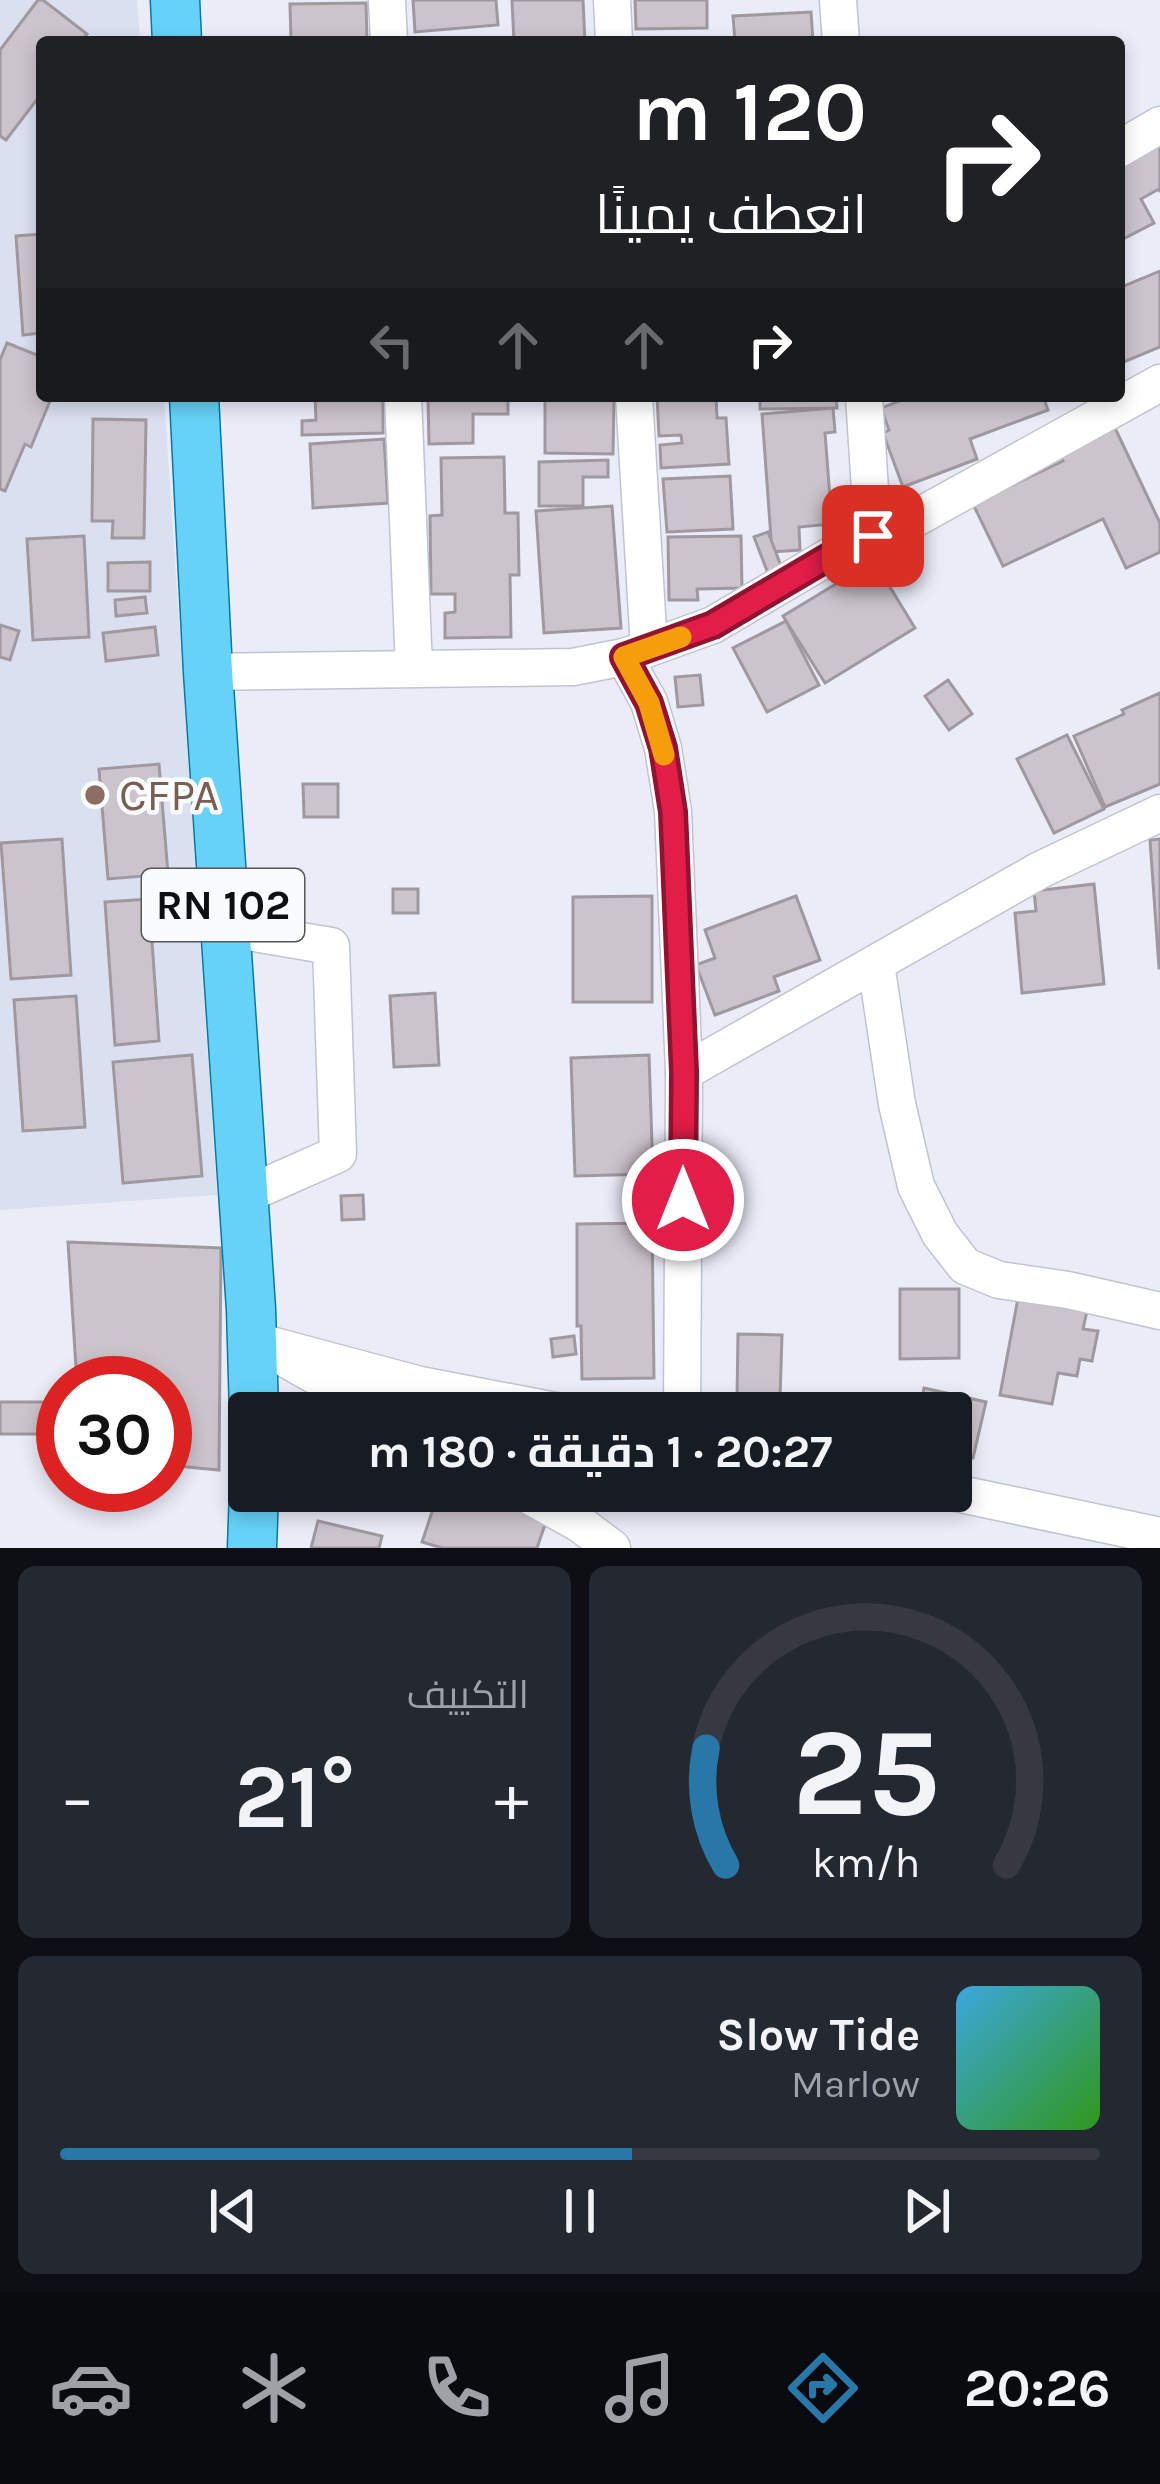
<!DOCTYPE html>
<html lang="ar">
<meta charset="utf-8">
<style>
:root{--surface:#171b24;--page:#242831;--text:#f1f3f6;--muted:#9ea1a6;--line:#363941;--accent:#2778a9}
body{margin:0;font-family:Karla,Cairo,sans-serif;background:var(--page);color:var(--text);direction:rtl;height:100vh;display:flex;flex-direction:column;font-size:45px;white-space:nowrap}
*{box-sizing:border-box;margin:0}
p{font-size:39px;color:var(--muted)}
.icon{flex:none;width:66px;height:66px;fill:none;stroke:currentColor;stroke-width:2;stroke-linecap:round;stroke-linejoin:round}
.map{position:relative;height:1548px;overflow:hidden;direction:ltr}
.drawer{display:flex;flex-direction:column;gap:18px;padding:18px;background:#0d0f14;flex:1}
.drawer>*{flex:none}
.hud{position:absolute;left:36px;top:36px;width:1089px;height:366px;border-radius:12px;box-shadow:0 6px 18px #0003;direction:rtl;background:#202124;color:#fff;overflow:hidden}
.speed{position:absolute;left:36px;top:1356px;display:flex;gap:24px;font-size:60px;font-weight:700;text-align:center}
.speed>*{display:grid;place-content:center;width:156px;height:156px;border-radius:50%;background:var(--surface);box-shadow:0 6px 18px #0003;line-height:1}
.speed .limit{border:18px solid #d22;background:#fff;color:#111}
.pin{position:absolute;display:grid;place-items:center;width:102px;height:102px;color:#fff;margin:-51px;border-radius:24px;box-shadow:0 6px 18px #0006}
.me{position:absolute;width:132px;margin:-66px;rotate:0deg;stroke-linejoin:round;filter:drop-shadow(0 0 9px #0008)}
.turn{display:flex;align-items:center;gap:42px;height:252px;padding:0 60px;font-size:54px}
.turn .icon{width:156px;height:156px;stroke-width:2.5}
.turn b{display:block;font-size:84px;line-height:102px}
.lanes{display:flex;align-items:center;height:114px;padding:0 60px;background:#0003;justify-content:center;gap:60px;direction:ltr}
.lanes .off{opacity:.35}
.big{font-size:90px;font-weight:700;line-height:1.1}
.drawer .card{flex:1;display:flex;flex-direction:column;justify-content:center;gap:18px;min-width:0;padding:0 42px;border-radius:18px;background:var(--page)}
.drawer .dial{align-items:center;gap:0}
.dial svg{height:312px;overflow:visible;fill:none;stroke:var(--line);stroke-width:7;stroke-linecap:round;text-anchor:middle}
.dial text{fill:var(--text);stroke:none}
.song{display:flex;align-items:center;gap:36px}
.cover{width:144px;height:144px;border-radius:18px;background:linear-gradient(135deg,hsl(200 70% 55%),hsl(110 70% 35%))}
.played{height:12px;border-radius:6px;background:linear-gradient(90deg,var(--accent) 55%,var(--line) 55%)}
.keys{display:flex;justify-content:space-around;direction:ltr}
.heat{display:flex;justify-content:space-between;align-items:center;font-size:66px;direction:ltr}
.drawer .tiles{flex:1;display:grid;gap:18px;grid-template-columns:1fr 1fr}
.card:last-child{grid-column:span 2}
.trip{position:absolute;left:228px;top:1392px;width:744px;height:120px;border-radius:12px;background:var(--surface);box-shadow:0 6px 18px #0003;font-weight:700;line-height:120px;text-align:center;direction:rtl}
.tab-bar{display:flex;height:192px;justify-content:space-around;align-items:center;background:#090b0e;color:var(--muted)}
.tab-bar .icon{width:84px;height:84px}
.tab-bar .selected{color:var(--accent)}
.tab-bar b{font-size:54px;color:var(--text)}
.map>svg:first-child{display:block}
.built{fill:#dae0f0}
.building{fill:#ccc4cc;stroke:#a0989f;stroke-width:3}
.lines{fill:none;stroke-linecap:round;stroke-linejoin:round}
.minor-casing{stroke:#c1c4cf;stroke-width:39}
.major-casing{stroke:#057aa4;stroke-width:51}
.minor{stroke:#fff;stroke-width:36}
.major{stroke:#66d2f8;stroke-width:48}
.route-casing{stroke:#92132f;stroke-width:30}
.route{stroke:#e11d48;stroke-width:21}
.slow{stroke:#f59e0b;stroke-width:21}
.education-dot{fill:#8d6e63;stroke:#fafbfd;stroke-width:4.5}
.labels{text-anchor:middle;dominant-baseline:central;stroke-width:9;stroke-linejoin:round;paint-order:stroke}
.shield{fill:#fafbfd;stroke:#555658;stroke-width:3}
.shield-label{font-size:42px;font-weight:bold;fill:#0e0f12}
.education-label{font-size:45px;fill:#785e54;stroke:#fafbfd;text-anchor:start}
</style>
<div class="map">
<svg width="1160" height="1548" viewBox="0 0 1160 1548">
<rect width="100%" height="100%" fill="#eaedf8"/>
<path class="built" d="M0,0H137L140,42H42V396H164L217,1195L0,1210Z"/>
<g class="building">
<path d="M38,0H43L87,34L81,42H42V93L6,140L0,136V50Z"/>
<path d="M413,0H496L498,25L415,32Z"/>
<path d="M512,0H583L585,42H514Z"/>
<path d="M635,0H707V28L636,29Z"/>
<path d="M366,3L367,42H291L290,4Z"/>
<path d="M811,12L813,42H735L733,16Z"/>
<path d="M1160,135V192L1159,189L1141,199L1154,223L1119,241V164Z"/>
<path d="M42,234V333L23,335L16,236Z"/>
<path d="M1160,271V347L1119,364V288Z"/>
<path d="M7,343L42,357V396H52L31,447L25,444L5,491L0,489V360Z"/>
<path d="M315,396H383V433L302,435V421L316,420Z"/>
<path d="M428,396H508V414H473V443L429,444Z"/>
<path d="M657,396H716L717,418H726L729,464L661,468L660,445L682,443L681,435L659,436Z"/>
<path d="M760,396H836L837,408L760,409Z"/>
<path d="M912,396H1043L1048,410L970,439L977,459L903,487L883,433L889,430L881,408Z"/>
<path d="M545,400H614L613,454L545,453Z"/>
<path d="M833,408L835,432L825,433L832,524L799,527L800,550L772,552L762,414Z"/>
<path d="M93,419L146,420L144,538H112L113,521H92Z"/>
<path d="M1115,428L1160,523V552L1126,568L1103,519L1003,566L973,504L1063,461L1060,454Z"/>
<path d="M384,439L388,503L313,508L310,444Z"/>
<path d="M504,457L505,513H518L519,575H510L511,637L445,638V613L455,612V594H431L430,516L442,515L441,458Z"/>
<path d="M608,460V477H583V506H539V462Z"/>
<path d="M730,476L733,529L667,532L663,479Z"/>
<path d="M612,506L621,628L544,633L536,511Z"/>
<path d="M768,532L783,571L769,576L754,537Z"/>
<path d="M84,536L89,637L33,640L27,539Z"/>
<path d="M741,536L742,588L697,589L698,600H669L668,537Z"/>
<path d="M874,561L915,628L825,683L783,616Z"/>
<path d="M150,562V591H108V563Z"/>
<path d="M145,597L147,613L116,616L115,600Z"/>
<path d="M786,621L819,685L767,712L733,648Z"/>
<path d="M0,625L19,631L10,660L0,657Z"/>
<path d="M155,627L158,655L106,661L103,633Z"/>
<path d="M700,675L703,705L678,707L675,677Z"/>
<path d="M948,680L972,714L949,730L925,696Z"/>
<path d="M1160,693V784L1105,807L1074,736L1124,714L1122,710Z"/>
<path d="M1067,735L1104,809L1054,833L1017,759Z"/>
<path d="M159,764L168,874L108,879L99,769Z"/>
<path d="M303,784H338V817H304Z"/>
<path d="M62,839L71,975L11,979L1,843Z"/>
<path d="M1160,839V968H1159L1150,840Z"/>
<path d="M1094,884L1104,984L1022,993L1015,913L1036,911L1034,891Z"/>
<rect x="393" y="889" width="25" height="24"/>
<path d="M652,896V1002H573V897Z"/>
<path d="M796,896L820,960L774,977L779,991L715,1015L696,965L715,958L705,930Z"/>
<path d="M149,899L159,1041L115,1045L105,902Z"/>
<path d="M435,993L439,1065L394,1067L390,996Z"/>
<path d="M76,996L85,1127L23,1131L14,1000Z"/>
<path d="M192,1055L202,1176L123,1183L113,1062Z"/>
<path d="M649,1055L653,1174L575,1176L571,1058Z"/>
<path d="M363,1195L364,1219L342,1220L341,1196Z"/>
<path d="M652,1223L654,1378L582,1379L581,1326H577V1224Z"/>
<path d="M68,1242L221,1248L219,1470L165,1465V1383H77Z"/>
<path d="M900,1289H959V1358L900,1359Z"/>
<path d="M1018,1298L1087,1311L1083,1329L1098,1331L1092,1361L1080,1359L1077,1376L1058,1373L1052,1404L1000,1395Z"/>
<path d="M738,1334L782,1335L780,1399L737,1398Z"/>
<path d="M574,1336L576,1354L553,1357L551,1339Z"/>
<path d="M924,1388L986,1402L973,1458L951,1453V1413H919Z"/>
<path d="M0,1402H44L45,1434H0Z"/>
<path d="M439,1491H470L548,1516L537,1548H442L422,1542Z"/>
<path d="M318,1521L382,1536L379,1548H311Z"/>
</g>
<g class="lines">
<g class="minor-casing">
<g id="minor">
<path d="M387,0L389,42"/>
<path d="M612,0L614,42"/>
<path d="M838,0L841,42"/>
<path d="M1119,149L1160,125"/>
<path d="M403,396L414,669"/>
<path d="M634,396L649,648"/>
<path d="M864,396L873,536"/>
<path d="M624,657L649,702L663,748L673,811L684,1072L682,1413"/>
<path d="M208,672L573,667L624,657L713,625L837,552L916,518L1160,383"/>
<path d="M225,928L331,946L338,1154L243,1196"/>
<path d="M876,964L897,1104L916,1186L940,1234L965,1266L999,1280L1068,1290L1160,1311"/>
<path d="M684,1072L1040,870L1160,813"/>
<path d="M382,1413L252,1340L420,1385L566,1413"/>
<path d="M521,1491L580,1524L612,1548"/>
<path d="M946,1491L1160,1536"/>
</g>
</g>
<g class="major-casing">
<g id="major">
<path d="M175,0L177,42"/>
<path d="M194,396L208,672L251,1309L254,1413"/>
<path d="M252,1548L254,1491"/>
</g>
</g>
<use href="#minor" class="minor"/>
<use href="#major" class="major"/>
</g>
<g class="lines">
<g class="route-casing">
<path id="route" d="M683,1200L684,1072L673,812L663,748L649,703L624,657L713,625L837,552L873,536"/>
</g>
<use href="#route" class="route"/>
<path class="slow" d="M664,755L649,703L624,657L681,637"/>
</g>
<circle class="education-dot" cx="95" cy="795" r="12"/>
<g class="labels">
<rect class="shield" x="142" y="869" width="162" height="72" rx="9"/>
<g class="shield-label">
<text x="223" y="905">RN 102</text>
</g>
<g class="education-label">
<text x="119" y="795">CFPA</text>
</g>
</g>
</svg>
<div class="speed"><div class="limit">30</div></div>
<div class="pin" style="left:873px;top:536px;background:#d93025"><svg class="icon" aria-label="arrive" viewBox="0 0 24 24"><path d="M6 21V4h12l-3 4 3 4H6"/></svg></div>
<svg class="me" style="left:683px;top:1200px" viewBox="-20 -20 40 40"><circle r="17" fill="#e11d48" stroke="#fff" stroke-width="3"/><path d="M0-11L8 9 0 5-8 9z" fill="#fff"/></svg>
<div class="trip">20:27 · 1 دقيقة · 180 m</div>
<div class="hud">
<div class="turn"><svg class="icon" aria-label="right" viewBox="0 0 24 24"><path d="M7 20v-9h11M14 6l5 5-5 5"/></svg><div><b>120 m</b>انعطف يمينًا</div></div>
<div class="lanes"><svg class="icon off" aria-label="left" viewBox="0 0 24 24"><path d="M17 20v-9H6M10 6l-5 5 5 5"/></svg><svg class="icon off" aria-label="ahead" viewBox="0 0 24 24"><path d="M12 20V5M6 11l6-6 6 6"/></svg><svg class="icon off" aria-label="ahead" viewBox="0 0 24 24"><path d="M12 20V5M6 11l6-6 6 6"/></svg><svg class="icon" aria-label="right" viewBox="0 0 24 24"><path d="M7 20v-9h11M14 6l5 5-5 5"/></svg></div>
</div>
</div>
<section class="drawer">
<div class="tiles">
<div class="card dial"><svg viewBox="0 0 100 80">
<path d="M14 69A42 42 0 1 1 86 69"/>
<path d="M14 69A42 42 0 0 1 9 39" stroke="#2778a9"/>
<text x="50" y="56" font-size="32" font-weight="700">25</text>
<text x="50" y="72" font-size="11">km/h</text>
</svg></div>
<div class="card"><p>التكييف</p>
<div class="heat"><a>−</a><b class="big">21°</b><a>+</a></div>
</div>
<div class="card">
<div class="song"><i class="cover"></i><div><b>Slow Tide</b><p>Marlow</p></div></div>
<div class="played"></div>
<div class="keys"><svg class="icon" aria-label="previous" viewBox="0 0 24 24"><path d="M18 5L8 12l10 7zM5 5v14"/></svg><svg class="icon" aria-label="pause" viewBox="0 0 24 24"><path d="M8 5v14M16 5v14"/></svg><svg class="icon" aria-label="next" viewBox="0 0 24 24"><path d="M6 5l10 7-10 7zM19 5v14"/></svg></div>
</div>
</div>
</section>
<nav class="tab-bar">
<b>20:26</b>
<svg class="icon selected" aria-label="directions" viewBox="0 0 24 24"><path d="M12 3l9 9-9 9-9-9zM9 14v-3h6M13 9l2 2-2 2"/></svg>
<svg class="icon" aria-label="music" viewBox="0 0 24 24"><path d="M9 18V5l10-2v13"/><circle cx="6" cy="18" r="3"/><circle cx="16" cy="16" r="3"/></svg>
<svg class="icon" aria-label="phone" viewBox="0 0 24 24"><path d="M5 4h4l2 5-3 2q2 4 5 5l2-3 5 2v4C11 20 4 13 5 4z"/></svg>
<svg class="icon" aria-label="climate" viewBox="0 0 24 24"><path d="M12 3v18M4 7l16 10M4 17L20 7"/></svg>
<svg class="icon" aria-label="car" viewBox="0 0 24 24"><path d="M5 17H2v-5l4-1 3-4h7l3 4 3 1v5h-3M9 17h6M6 11h13"/><circle cx="7" cy="17" r="2"/><circle cx="17" cy="17" r="2"/></svg>
</nav>
